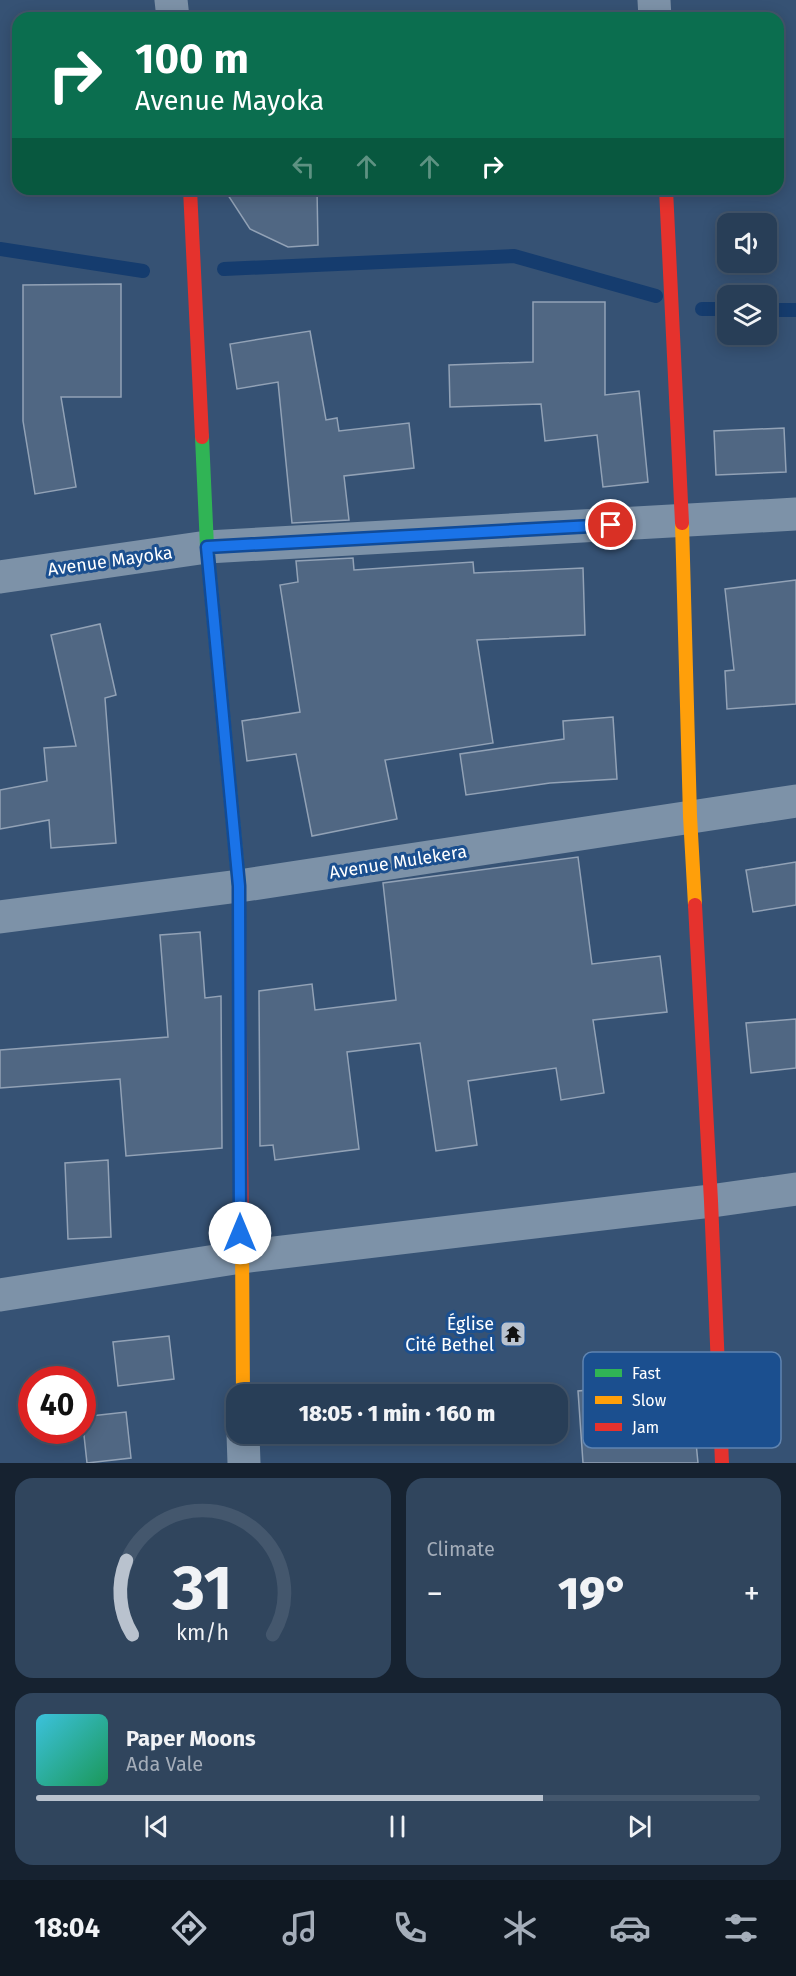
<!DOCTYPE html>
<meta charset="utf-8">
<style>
:root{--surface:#283e57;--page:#30455d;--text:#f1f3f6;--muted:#a5aeba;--line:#44576d;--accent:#b9c2ce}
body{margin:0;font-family:"Fira Sans",sans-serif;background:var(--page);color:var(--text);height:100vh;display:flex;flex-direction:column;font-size:22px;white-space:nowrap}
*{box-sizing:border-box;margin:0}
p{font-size:20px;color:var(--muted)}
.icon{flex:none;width:33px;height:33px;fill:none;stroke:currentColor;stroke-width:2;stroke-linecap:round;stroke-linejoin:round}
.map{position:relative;height:1463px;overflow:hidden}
.panel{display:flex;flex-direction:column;gap:15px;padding:15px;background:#162230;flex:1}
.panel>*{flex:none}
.banner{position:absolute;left:12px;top:12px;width:772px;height:183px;border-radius:18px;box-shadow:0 3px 15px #0003,0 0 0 2px var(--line);background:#0b6e4f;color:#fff;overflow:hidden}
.fabs{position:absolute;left:717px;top:213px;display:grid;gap:12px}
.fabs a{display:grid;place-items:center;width:60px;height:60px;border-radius:12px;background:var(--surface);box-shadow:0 3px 15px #0003,0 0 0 2px var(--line);font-size:30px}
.speed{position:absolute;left:18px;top:1366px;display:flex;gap:12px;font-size:30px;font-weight:700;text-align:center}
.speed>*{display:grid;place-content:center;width:78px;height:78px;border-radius:50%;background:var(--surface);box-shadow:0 3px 15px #0003,0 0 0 2px var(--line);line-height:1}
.speed .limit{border:9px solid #d22;background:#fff;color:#111}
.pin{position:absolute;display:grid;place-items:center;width:51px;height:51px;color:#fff;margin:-26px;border:3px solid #fff;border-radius:50%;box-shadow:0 2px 6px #0007}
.me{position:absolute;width:66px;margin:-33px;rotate:0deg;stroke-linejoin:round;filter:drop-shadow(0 0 4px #0008)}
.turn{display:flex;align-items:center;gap:21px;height:126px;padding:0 24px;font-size:27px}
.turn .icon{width:78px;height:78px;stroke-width:2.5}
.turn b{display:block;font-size:42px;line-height:51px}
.lanes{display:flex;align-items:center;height:57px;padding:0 24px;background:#0003;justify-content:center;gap:30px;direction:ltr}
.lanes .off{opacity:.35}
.big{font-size:45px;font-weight:800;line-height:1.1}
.panel .tile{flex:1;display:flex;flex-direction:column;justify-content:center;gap:9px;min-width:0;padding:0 21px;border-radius:18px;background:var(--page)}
.panel .dial{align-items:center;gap:0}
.dial svg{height:156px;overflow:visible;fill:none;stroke:var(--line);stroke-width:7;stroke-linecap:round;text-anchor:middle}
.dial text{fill:var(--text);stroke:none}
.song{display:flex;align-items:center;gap:18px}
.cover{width:72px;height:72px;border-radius:9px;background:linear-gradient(135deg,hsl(190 70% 55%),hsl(150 70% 35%))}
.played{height:6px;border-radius:3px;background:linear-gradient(90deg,var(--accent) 70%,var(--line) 70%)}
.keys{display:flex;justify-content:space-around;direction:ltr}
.heat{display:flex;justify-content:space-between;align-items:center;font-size:33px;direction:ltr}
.panel .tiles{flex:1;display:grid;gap:15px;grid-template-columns:1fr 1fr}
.tile:last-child{grid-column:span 2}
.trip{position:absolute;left:226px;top:1384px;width:342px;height:60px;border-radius:18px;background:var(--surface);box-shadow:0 3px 15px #0003,0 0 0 2px var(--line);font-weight:800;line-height:60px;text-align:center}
.dock{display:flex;height:96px;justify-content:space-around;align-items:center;background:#101923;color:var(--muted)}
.dock .icon{width:42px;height:42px}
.dock .current{color:var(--accent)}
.dock b{font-size:27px;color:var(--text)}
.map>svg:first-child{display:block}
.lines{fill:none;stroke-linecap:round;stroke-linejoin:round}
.stream{stroke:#153c6e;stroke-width:14}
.building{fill:#506783;stroke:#92a2b6;stroke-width:1.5}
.street{stroke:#7d92a8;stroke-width:33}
.fast{stroke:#30b455;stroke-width:14}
.slow{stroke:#ff9f0a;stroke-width:14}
.jam{stroke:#e5322d;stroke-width:14}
.route-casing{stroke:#114b97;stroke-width:15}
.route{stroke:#1a73e8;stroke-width:10}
.labels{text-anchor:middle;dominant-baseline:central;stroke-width:6;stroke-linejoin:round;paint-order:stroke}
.street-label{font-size:18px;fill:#fff;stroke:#1b4f8f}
.poi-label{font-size:18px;fill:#fff;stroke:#1b4f8f;text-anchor:end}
.key{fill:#1b4f8f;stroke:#5f84b1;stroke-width:1.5}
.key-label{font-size:16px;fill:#fff}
</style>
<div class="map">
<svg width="796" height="1463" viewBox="0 0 796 1463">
<rect width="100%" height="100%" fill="#365274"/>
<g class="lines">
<g class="stream">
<path d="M0,249L143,271"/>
<path d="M224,269L514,256L656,296"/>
<path d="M702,309H728"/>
<path d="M766,310H796"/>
</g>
</g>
<g class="building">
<path d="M224,189H317L318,245L288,247L250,229Z"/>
<path d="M121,284V397H61L76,487L35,494L23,421V285Z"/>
<path d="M533,302H605V395L639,391L648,482L603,487L597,435L545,441L541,404L450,407L449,365L533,362Z"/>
<path d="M310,331L326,420L337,418L339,431L409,423L414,468L344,476L349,520L292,523L278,382L237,389L230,344Z"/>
<path d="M784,428L786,472L716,475L714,431Z"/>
<path d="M353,558L354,570L473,562L474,573L583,568L585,635L477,640L493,743L385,760L397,819L312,836L296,754L247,761L242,721L300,712L280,585L298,582L296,561Z"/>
<path d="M796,580V704L727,709L725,671L734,670L725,589Z"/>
<path d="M100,624L116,695L105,698L116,843L51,848L49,820L0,829V790L47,781L44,748L76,746L51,635Z"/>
<path d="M613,717L617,779L550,783L466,795L460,754L564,739L563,721Z"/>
<path d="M578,857L592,964L660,956L667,1012L593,1020L604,1093L561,1100L556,1068L468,1081L477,1145L436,1151L420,1043L347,1052L359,1149L275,1160L273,1145L260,1146L259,991L312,984L315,1010L396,1000L383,883Z"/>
<path d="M796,862V905L753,912L746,870Z"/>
<path d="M200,932L205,998L221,996L222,1148L126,1156L120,1079L0,1088V1050L168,1037L160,935Z"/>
<path d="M796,1019V1068L751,1073L746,1023Z"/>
<path d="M108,1160L111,1237L68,1239L65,1163Z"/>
<path d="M169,1336L174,1379L118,1386L113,1342Z"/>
<path d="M690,1381L698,1463H583L578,1391Z"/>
<path d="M126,1412L131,1458L87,1463L82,1417Z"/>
</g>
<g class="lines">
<g class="street">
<path d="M171,0L173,18"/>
<path d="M654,0L655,18"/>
<path d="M0,577L207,547L796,514"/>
<path d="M0,917L239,886L796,801"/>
<path d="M0,1295L241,1257L711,1201L796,1189"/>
<path d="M243,1434L244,1463"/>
</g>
<path class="fast" d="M202,437L207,547L239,886V929"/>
<g class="slow">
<path d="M682,523L690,816L695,905"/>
<path d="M242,1243L243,1395"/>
</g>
<g class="jam">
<path d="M190,189L202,437"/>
<path d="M666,189L682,523"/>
<path d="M695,905L711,1201L722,1463"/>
<path d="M239,929L242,1243"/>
</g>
</g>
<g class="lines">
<g class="route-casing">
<path id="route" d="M240,1233L239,886L207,547L611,525"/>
</g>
<use href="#route" class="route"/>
</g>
<defs>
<g id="temple-square" transform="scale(1.35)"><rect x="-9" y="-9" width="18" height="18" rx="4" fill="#b9c2ce" stroke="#1b4f8f"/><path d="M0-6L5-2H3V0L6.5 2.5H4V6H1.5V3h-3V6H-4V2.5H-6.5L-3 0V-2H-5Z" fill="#111"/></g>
</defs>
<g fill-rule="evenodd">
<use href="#temple-square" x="513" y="1334"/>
</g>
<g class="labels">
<g class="street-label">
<text transform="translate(110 561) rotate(-8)">Avenue Mayoka</text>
<text transform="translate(398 862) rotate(-9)">Avenue Mulekera</text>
</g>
<g class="poi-label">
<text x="494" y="1324">Église<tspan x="494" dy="21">Cité Bethel</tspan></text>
</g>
</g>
<rect x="583" y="1352" width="198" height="96" rx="9" class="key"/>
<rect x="595" y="1369" width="27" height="8" fill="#30b455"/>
<rect x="595" y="1396" width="27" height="8" fill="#ff9f0a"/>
<rect x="595" y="1423" width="27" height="8" fill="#e5322d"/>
<g class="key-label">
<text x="632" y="1379">Fast</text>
<text x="632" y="1406">Slow</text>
<text x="632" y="1433">Jam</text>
</g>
</svg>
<div class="fabs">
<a><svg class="icon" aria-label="sound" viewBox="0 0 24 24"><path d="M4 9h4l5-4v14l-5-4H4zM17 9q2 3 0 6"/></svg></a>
<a><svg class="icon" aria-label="layers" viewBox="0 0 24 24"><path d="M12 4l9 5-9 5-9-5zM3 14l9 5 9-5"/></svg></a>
</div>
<div class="speed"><div class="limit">40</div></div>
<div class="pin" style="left:611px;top:525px;background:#d93025"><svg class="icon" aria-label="arrive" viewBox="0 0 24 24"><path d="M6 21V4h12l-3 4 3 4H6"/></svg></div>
<svg class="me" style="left:240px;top:1233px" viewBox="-20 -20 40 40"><circle r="19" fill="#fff"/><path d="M0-13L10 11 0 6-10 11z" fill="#1a73e8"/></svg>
<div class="trip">18:05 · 1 min · 160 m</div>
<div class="banner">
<div class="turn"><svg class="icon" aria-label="right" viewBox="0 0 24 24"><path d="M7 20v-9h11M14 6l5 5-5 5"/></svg><div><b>100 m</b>Avenue Mayoka</div></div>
<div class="lanes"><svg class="icon off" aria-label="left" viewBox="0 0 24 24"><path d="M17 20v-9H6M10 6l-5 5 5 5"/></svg><svg class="icon off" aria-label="ahead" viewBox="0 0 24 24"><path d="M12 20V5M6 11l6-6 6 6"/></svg><svg class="icon off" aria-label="ahead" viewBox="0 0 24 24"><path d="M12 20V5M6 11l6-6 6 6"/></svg><svg class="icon" aria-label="right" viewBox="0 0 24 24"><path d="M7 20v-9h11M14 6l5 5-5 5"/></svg></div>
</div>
</div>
<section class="panel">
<div class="tiles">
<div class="tile dial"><svg viewBox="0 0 100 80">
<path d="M14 69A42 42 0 1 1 86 69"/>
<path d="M14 69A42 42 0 0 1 11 31" stroke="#b9c2ce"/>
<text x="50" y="56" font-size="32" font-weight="700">31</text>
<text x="50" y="72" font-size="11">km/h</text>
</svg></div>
<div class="tile"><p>Climate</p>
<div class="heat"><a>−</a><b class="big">19°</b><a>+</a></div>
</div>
<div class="tile">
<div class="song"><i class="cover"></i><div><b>Paper Moons</b><p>Ada Vale</p></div></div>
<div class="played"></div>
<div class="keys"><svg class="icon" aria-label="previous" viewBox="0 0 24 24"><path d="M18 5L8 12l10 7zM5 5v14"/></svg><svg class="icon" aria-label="pause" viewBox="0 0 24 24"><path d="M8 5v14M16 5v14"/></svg><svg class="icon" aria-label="next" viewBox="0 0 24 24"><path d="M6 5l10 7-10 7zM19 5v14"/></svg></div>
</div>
</div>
</section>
<nav class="dock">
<b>18:04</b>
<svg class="icon current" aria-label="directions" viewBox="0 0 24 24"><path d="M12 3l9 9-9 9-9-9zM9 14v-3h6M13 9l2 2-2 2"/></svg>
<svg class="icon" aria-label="music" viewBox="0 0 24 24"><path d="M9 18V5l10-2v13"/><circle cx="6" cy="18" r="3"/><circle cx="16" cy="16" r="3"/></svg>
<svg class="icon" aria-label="phone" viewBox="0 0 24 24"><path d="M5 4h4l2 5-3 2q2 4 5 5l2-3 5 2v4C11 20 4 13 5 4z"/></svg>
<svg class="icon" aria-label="climate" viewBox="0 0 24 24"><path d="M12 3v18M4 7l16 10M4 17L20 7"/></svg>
<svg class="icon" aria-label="car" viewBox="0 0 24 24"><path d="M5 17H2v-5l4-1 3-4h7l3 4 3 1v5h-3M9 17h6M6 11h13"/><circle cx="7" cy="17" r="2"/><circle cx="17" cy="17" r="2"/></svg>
<svg class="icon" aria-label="filters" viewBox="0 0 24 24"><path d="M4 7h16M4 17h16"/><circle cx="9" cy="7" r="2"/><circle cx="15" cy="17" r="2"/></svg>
</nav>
